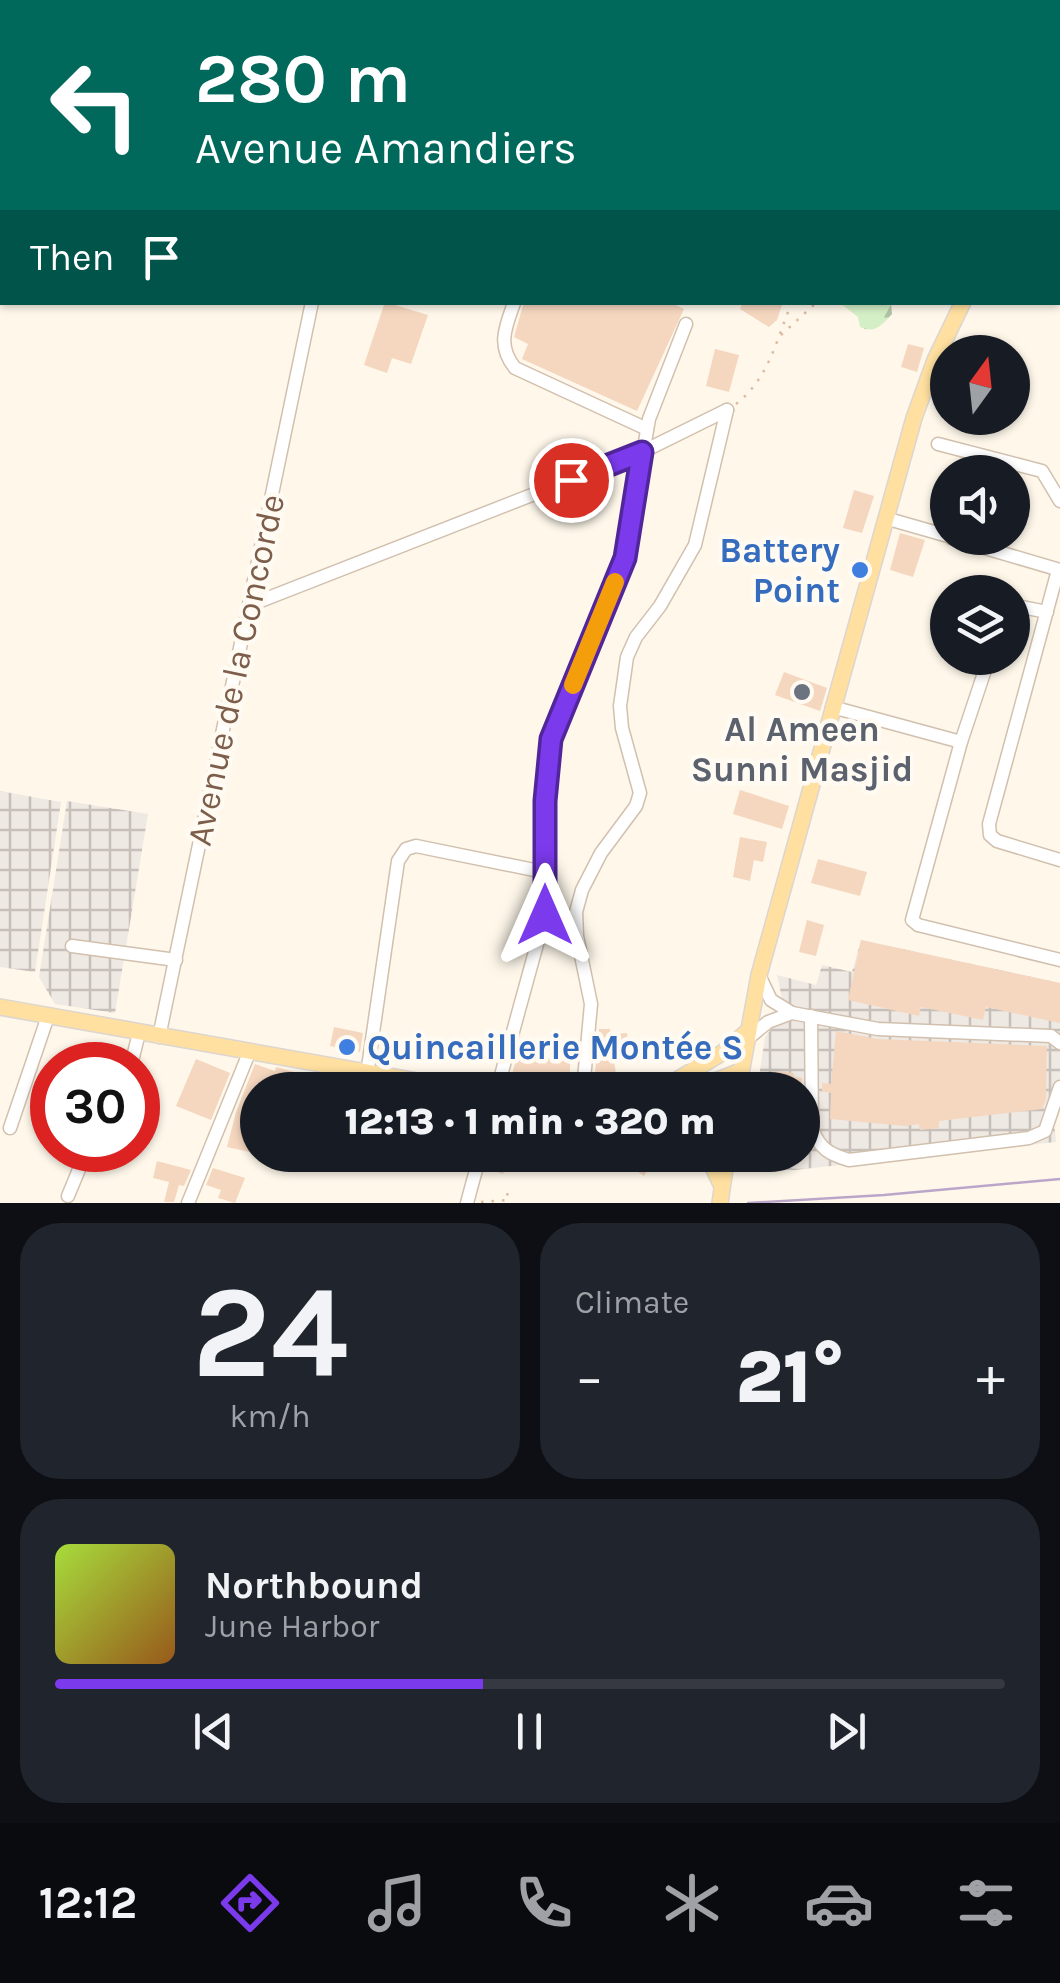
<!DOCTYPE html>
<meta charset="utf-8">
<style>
:root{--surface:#171b24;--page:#20242c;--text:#f1f3f6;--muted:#9ea1a6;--line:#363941;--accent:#7c3aed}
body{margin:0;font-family:Karla,sans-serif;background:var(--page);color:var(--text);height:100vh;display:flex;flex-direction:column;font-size:38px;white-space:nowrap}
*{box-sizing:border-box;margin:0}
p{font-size:32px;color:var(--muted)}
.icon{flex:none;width:55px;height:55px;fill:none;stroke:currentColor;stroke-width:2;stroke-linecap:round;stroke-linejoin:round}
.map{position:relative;height:1203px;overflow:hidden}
.drawer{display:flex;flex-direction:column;gap:20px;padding:20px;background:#0d0f14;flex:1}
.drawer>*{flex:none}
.banner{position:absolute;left:0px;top:0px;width:1060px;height:305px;box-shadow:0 2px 8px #0004;background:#00695c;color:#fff;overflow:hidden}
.needle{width:65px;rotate:15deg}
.tools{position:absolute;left:930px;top:335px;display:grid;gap:20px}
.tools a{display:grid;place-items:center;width:100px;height:100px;border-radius:50%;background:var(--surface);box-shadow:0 2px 8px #0004;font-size:50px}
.speed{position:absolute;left:30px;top:1042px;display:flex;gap:20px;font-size:50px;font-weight:700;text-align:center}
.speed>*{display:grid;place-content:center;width:130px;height:130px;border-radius:50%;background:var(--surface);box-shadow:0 2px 8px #0004;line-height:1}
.speed .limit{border:15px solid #d22;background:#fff;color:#111}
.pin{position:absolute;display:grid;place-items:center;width:85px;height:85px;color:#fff;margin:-42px;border:5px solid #fff;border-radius:50%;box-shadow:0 2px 10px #0007}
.me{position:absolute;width:110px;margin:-55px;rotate:0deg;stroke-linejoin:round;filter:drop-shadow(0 0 8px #0008)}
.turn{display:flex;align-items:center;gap:35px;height:210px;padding:0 30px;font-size:45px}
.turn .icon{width:130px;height:130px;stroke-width:2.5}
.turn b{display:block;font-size:70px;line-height:85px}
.then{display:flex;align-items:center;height:95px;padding:0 30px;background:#0003;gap:20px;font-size:38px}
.big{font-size:75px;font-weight:800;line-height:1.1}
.drawer .widget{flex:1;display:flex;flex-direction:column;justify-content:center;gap:15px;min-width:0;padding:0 35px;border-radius:40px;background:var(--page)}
.drawer .dial{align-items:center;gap:0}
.dial b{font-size:130px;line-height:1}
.song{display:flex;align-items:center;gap:30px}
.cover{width:120px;height:120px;border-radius:15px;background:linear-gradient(135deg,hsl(80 70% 55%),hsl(30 70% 35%))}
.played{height:10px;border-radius:5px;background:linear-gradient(90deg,var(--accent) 45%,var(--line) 45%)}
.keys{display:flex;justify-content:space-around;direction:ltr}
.heat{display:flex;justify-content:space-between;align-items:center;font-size:55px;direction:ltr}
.drawer .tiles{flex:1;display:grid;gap:20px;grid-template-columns:1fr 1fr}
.widget:last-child{grid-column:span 2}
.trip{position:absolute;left:240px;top:1072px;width:580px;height:100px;border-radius:50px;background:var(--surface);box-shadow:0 2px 8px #0004;font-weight:800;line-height:100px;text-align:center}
.dock{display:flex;height:160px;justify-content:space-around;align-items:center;background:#090b0e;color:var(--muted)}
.dock .icon{width:70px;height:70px}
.dock .selected{color:var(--accent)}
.dock b{font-size:45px;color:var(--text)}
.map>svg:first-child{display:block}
.residential{fill:#f6ead8}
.industrial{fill:url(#industrial-grid)}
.forest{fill:url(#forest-firs)}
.building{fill:#f5d7bf}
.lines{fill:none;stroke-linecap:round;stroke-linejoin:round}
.minor-casing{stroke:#d2c0ae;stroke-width:15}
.major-casing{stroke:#ddd5d0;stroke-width:18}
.path{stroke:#dcbba1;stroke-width:2.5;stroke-dasharray:2.5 8;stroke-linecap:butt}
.minor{stroke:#fff;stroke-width:12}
.major{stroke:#ffe0a0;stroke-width:15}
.tram{stroke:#bba6ca;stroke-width:2.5}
.route-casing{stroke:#51269a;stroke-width:25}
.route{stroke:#7c3aed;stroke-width:18}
.slow{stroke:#f59e0b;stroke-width:18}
.shop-dot{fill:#3f7fe0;stroke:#fffaf2;stroke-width:4}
.worship-dot{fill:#6b7280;stroke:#fffaf2;stroke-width:4}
.labels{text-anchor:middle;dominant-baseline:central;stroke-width:9;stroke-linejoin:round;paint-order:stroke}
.shop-label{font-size:35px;font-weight:bold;fill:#366cbe;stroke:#fffaf2;text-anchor:end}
.street-label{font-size:35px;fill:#7c5e4a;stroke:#fffaf2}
.worship-label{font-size:35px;font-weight:bold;fill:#5b616d;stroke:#fffaf2}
</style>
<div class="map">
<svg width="1060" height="1203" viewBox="0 0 1060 1203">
<defs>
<pattern id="industrial-grid" width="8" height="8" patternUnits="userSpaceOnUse" patternTransform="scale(2.5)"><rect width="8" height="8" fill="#efe9e3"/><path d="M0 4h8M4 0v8" fill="none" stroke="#c7c0ba"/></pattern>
<pattern id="forest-firs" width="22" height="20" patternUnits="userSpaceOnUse" patternTransform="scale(2.5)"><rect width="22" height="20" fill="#d4eec6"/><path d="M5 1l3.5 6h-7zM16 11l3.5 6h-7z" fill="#b1c4a3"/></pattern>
</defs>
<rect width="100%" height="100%" fill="#fef7ea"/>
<path class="residential" d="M621,0H1060V17L1058,19V2Z"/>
<g class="industrial">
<path d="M0,791L61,802L35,972L0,967Z"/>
<path d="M67,801L148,814L115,1013L55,1004L39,977Z"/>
<path d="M861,940L1060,983V1104L1053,1113L1056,1142L794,1170L746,1168L748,1155H802V1090H757L765,1037L777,1021L782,998L777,975L816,985L822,965L852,972Z"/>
</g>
<path class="forest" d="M840,303H891L892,314C882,325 875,334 860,327L858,317Z"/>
<g class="building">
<path d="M385,302L428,315L411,364L392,358L387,373L364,365Z"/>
<path d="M524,302H670L684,309L637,411L522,359L528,344L514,337Z"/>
<path d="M743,302H783L777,320L769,327L740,309Z"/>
<path d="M908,344L924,348L917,372L901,367Z"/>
<path d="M715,349L739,355L729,392L706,386Z"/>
<path d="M854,490L874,496L862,533L843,528Z"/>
<path d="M900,533L925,540L913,577L890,570Z"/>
<path d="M784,672L827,688L820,711L775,695Z"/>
<path d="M846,721L876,729L873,740L843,732Z"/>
<path d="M740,790L789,806L782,829L733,814Z"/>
<path d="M740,837L767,842L763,862L754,860L750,881L733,877Z"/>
<path d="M818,859L867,872L860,896L811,883Z"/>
<path d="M807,920L824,925L816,956L799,952Z"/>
<path d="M861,940L1060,983V1023L986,1007L983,1020L921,1007L919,1016L848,1000Z"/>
<path d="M334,1027L363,1033L360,1052L330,1046Z"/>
<path d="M599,1029H610V1034L627,1033L630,1055L613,1056L616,1073H595Z"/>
<path d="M836,1031L878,1039L1047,1046L1046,1099L1042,1109L939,1121V1128L920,1130L919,1124L905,1126L830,1119L831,1093L822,1091V1083L831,1084Z"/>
<path d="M382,1039L401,1042L398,1061L379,1058Z"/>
<path d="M518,1053L570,1062V1082L529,1086L510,1081Z"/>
<path d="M196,1059L230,1073L211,1120L176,1106Z"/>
<path d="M255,1064L275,1071L276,1067L298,1073L291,1090H258V1154L227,1147L236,1112Z"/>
<path d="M775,1071L794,1073L793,1077L802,1078L801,1090H761L764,1073L774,1074Z"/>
<path d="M496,1155H520L515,1170L505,1166L503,1174L494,1171Z"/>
<path d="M613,1155H644L653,1161L644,1176Z"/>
<path d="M157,1161L191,1170L184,1186L179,1185L174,1202H164L169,1182L153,1178Z"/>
<path d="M213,1168L245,1178L235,1203L218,1198L221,1190L206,1185Z"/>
</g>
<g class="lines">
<g class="minor-casing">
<g id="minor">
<path d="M99,0L104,2"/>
<path d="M164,0L170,2"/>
<path d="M801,0L810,2"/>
<path d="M187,2L188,0"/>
<path d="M249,2L250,0"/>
<path d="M336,2L337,0"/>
<path d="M374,2L375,0"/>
<path d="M726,2V0"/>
<path d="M514,303C505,328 497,346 515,368L647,429"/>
<path d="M938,444L1042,471L1060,501"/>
<path d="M885,518L948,536"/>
<path d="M951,538L1060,570"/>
<path d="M1058,570L989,824L990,835L997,841L1060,860"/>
<path d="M250,605L642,452L727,410"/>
<path d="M1012,605L1047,612"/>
<path d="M989,658L961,742L912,920L918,925L1060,960"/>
<path d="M832,707L961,742"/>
<path d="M72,946L176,960"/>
<path d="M759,975L771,1000L792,1013L878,1029L1051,1036L1060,1043"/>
<path d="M811,1016L812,1129C820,1149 829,1154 849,1160L1029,1138L1045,1131L1060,1087"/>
<path d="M159,1037L312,302"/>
<path d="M746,1040L768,1022L792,1013"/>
<path d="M131,1065L139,1033"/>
<path d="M367,1074L398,861L406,849L416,846L544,872"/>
<path d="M497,1090L545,915V801L551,739L625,558L649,419L686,324"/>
<path d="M583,1090L591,1004L577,936L576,912L582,890L601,853L636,806L640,793L622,728L620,706L627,657L636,637L660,606L695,545L727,410"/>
<path d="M10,1128L48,1016"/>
<path d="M68,1196L87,1150"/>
<path d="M188,1203L249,1053"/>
<path d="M467,1203L480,1155"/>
</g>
</g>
<g class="major-casing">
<g id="major">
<path d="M1058,161L1060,158"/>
<path d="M0,1007L468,1090"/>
<path d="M665,1087L722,1053L748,1031"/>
<path d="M624,1090L700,1087L741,1071"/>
<path d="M738,1090L759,975L914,418L935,360L963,302"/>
<path d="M707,1155L722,1186"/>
<path d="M720,1203L727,1155"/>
</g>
</g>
<g class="path">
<path d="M781,335L817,302"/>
<path d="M736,404C770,377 776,340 792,302"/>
<path d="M481,1202L508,1200L507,1191"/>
</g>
<use href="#minor" class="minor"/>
<use href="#major" class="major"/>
<path class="tram" d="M748,1203L884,1195L1060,1179"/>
</g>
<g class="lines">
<g class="route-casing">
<path id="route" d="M545,915V801L551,739L625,558L642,452L571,480"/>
</g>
<use href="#route" class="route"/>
<path class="slow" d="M573,685L615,582"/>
</g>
<g class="shop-dot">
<circle cx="860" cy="570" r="10"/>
<circle cx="347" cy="1047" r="10"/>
</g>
<circle class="worship-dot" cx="802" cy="692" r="10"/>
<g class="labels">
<g class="shop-label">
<text x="840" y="550">Battery<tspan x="840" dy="40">Point</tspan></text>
<text x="367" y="1047" text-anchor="start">Quincaillerie Montée S</text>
</g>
<g class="street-label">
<text transform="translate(236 670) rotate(-78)">Avenue de la Concorde</text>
</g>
<g class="worship-label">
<text x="802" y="729">Al Ameen<tspan x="802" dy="40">Sunni Masjid</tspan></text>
</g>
</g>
</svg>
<div class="tools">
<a><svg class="needle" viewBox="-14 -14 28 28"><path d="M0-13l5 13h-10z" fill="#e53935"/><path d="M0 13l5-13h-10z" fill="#9ea1a6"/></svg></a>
<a><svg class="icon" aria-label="sound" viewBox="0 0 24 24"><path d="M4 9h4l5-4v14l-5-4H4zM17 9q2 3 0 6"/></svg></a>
<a><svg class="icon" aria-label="layers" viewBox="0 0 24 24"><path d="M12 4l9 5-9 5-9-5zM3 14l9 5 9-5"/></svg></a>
</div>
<div class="speed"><div class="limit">30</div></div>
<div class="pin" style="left:571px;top:480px;background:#d93025"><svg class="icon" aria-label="arrive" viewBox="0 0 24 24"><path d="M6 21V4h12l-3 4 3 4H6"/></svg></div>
<svg class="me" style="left:545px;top:915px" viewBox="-20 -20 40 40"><path d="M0-17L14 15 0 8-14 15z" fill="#7c3aed" stroke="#fff" stroke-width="4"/></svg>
<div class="trip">12:13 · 1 min · 320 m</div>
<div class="banner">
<div class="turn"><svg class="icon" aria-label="left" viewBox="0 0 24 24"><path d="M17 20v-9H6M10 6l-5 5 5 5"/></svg><div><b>280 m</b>Avenue Amandiers</div></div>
<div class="then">Then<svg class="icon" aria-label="arrive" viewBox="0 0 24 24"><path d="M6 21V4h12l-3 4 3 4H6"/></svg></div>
</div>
</div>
<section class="drawer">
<div class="tiles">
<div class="widget dial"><b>24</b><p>km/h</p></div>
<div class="widget"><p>Climate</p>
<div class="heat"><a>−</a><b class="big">21°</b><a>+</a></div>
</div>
<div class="widget">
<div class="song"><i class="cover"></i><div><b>Northbound</b><p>June Harbor</p></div></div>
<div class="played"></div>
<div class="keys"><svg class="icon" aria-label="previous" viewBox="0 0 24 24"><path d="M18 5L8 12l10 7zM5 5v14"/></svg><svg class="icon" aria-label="pause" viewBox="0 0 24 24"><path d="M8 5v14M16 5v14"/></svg><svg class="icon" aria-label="next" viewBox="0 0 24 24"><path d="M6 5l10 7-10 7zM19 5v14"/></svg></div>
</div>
</div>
</section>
<nav class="dock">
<b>12:12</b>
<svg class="icon selected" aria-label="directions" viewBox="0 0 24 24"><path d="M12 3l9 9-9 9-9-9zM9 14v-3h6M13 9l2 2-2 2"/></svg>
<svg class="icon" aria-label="music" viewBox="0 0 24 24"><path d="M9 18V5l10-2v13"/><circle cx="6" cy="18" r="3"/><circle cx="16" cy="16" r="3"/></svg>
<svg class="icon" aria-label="phone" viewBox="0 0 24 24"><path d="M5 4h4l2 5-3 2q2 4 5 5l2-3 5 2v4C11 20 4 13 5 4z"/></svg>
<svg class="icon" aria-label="climate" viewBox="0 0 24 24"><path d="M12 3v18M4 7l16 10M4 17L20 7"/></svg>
<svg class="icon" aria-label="car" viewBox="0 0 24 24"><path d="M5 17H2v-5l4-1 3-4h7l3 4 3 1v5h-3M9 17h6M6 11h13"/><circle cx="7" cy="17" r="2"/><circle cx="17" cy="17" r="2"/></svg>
<svg class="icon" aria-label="filters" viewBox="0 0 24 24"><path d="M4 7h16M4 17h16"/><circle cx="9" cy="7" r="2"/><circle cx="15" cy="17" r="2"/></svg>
</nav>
